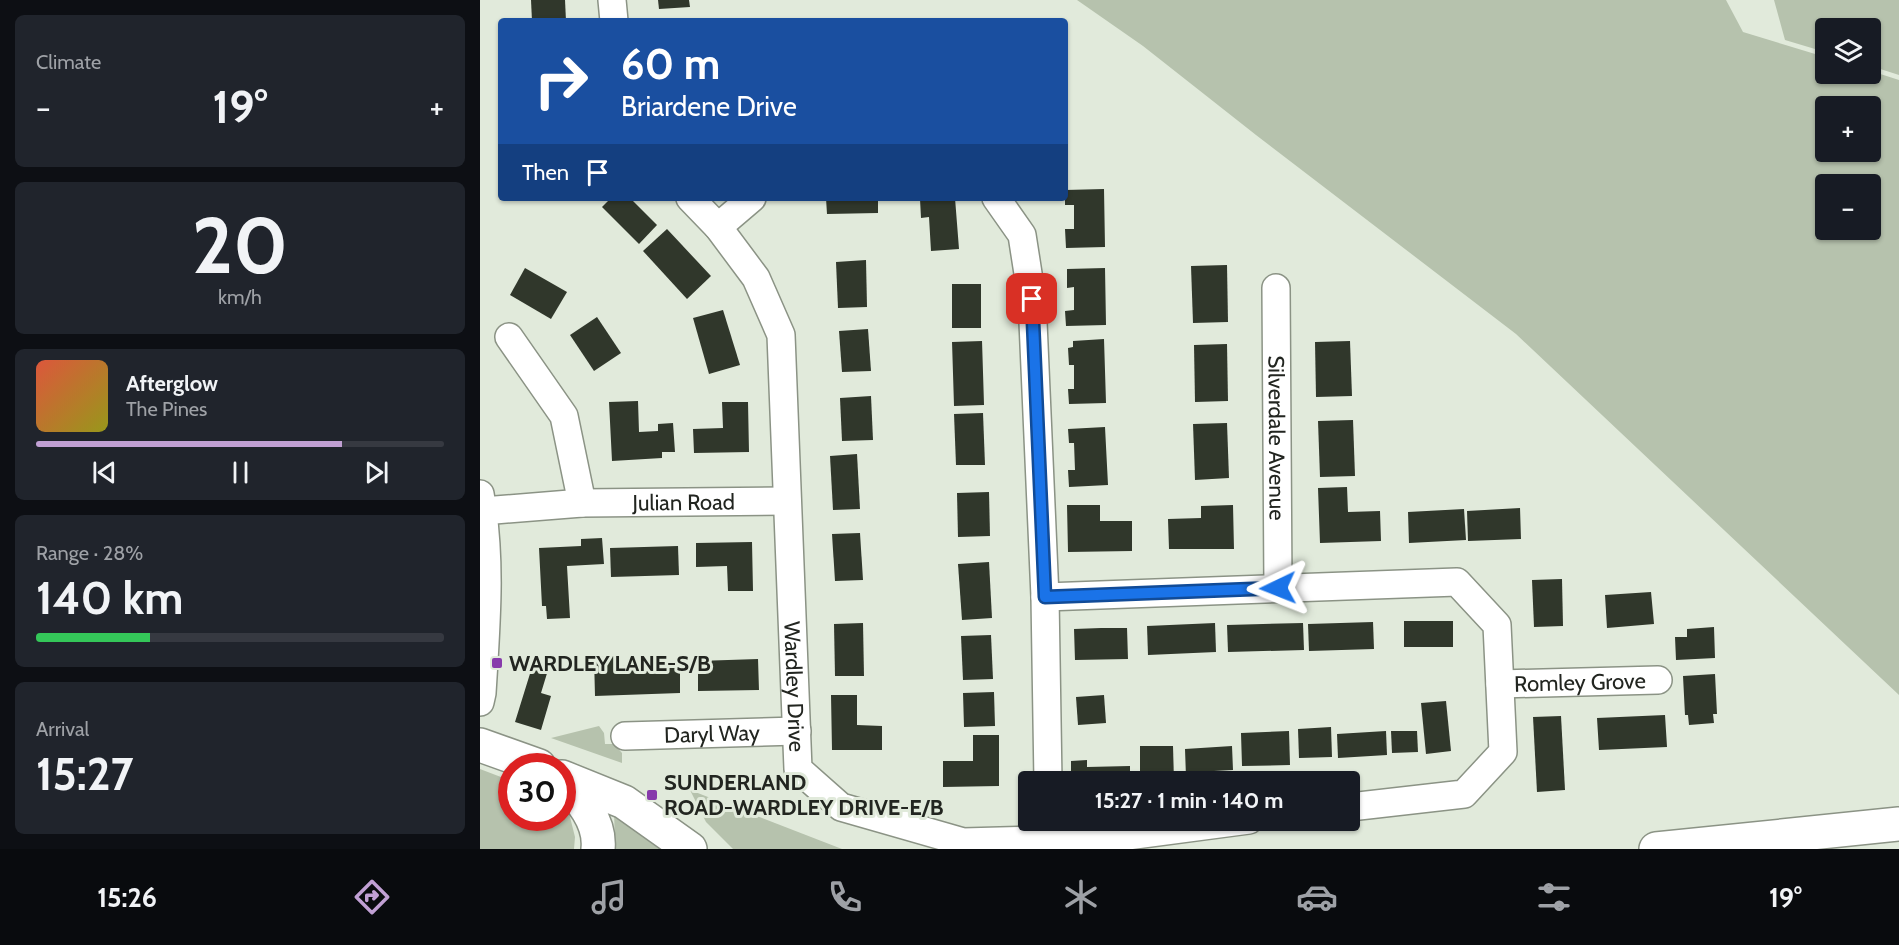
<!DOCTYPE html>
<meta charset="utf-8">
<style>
:root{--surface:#171b24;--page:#20242c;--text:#f1f3f6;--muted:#9ea1a6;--line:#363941;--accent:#c1a0d4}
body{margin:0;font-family:Cabin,sans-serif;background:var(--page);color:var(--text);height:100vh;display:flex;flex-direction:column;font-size:22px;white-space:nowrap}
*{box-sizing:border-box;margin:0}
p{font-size:20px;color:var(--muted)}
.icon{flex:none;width:33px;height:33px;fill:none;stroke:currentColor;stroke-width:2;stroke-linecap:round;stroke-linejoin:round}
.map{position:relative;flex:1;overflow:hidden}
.panel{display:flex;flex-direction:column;gap:15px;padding:15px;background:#0d0f14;width:480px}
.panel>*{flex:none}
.guide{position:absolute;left:18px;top:18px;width:570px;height:183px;border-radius:6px;box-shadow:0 2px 4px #0004;background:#1a4fa0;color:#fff;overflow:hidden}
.buttons{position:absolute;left:1335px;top:18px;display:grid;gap:12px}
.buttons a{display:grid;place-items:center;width:66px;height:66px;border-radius:6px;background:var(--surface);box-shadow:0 2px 4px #0004;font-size:30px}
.speed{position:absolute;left:18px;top:753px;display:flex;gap:12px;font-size:30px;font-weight:700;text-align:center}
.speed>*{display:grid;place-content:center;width:78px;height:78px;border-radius:50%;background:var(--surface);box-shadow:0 2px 4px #0004;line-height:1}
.speed .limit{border:9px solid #d22;background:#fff;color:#111}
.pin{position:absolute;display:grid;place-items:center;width:51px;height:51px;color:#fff;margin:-26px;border-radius:12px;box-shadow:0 3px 9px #0006}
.me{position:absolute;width:66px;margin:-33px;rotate:268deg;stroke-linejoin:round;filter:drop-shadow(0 0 4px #0008)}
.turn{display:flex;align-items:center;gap:21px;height:126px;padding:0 24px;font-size:27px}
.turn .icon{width:78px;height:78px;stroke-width:2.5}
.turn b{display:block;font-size:42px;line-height:51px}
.then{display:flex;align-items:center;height:57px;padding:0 24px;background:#0003;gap:12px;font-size:22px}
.big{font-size:45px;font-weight:700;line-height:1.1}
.panel .card{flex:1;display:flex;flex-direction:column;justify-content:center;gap:9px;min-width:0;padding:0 21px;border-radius:9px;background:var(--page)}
.panel .dial{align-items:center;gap:0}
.dial b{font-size:78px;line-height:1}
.song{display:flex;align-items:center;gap:18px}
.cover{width:72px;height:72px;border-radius:9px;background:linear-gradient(135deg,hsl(10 70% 55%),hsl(60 70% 35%))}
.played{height:6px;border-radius:3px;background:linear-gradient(90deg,var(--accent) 75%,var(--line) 75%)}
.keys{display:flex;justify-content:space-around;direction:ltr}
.heat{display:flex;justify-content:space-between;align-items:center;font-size:33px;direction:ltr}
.charge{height:9px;border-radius:4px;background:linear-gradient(90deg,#34c759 28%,var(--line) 0)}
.trip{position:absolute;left:538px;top:771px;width:342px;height:60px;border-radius:6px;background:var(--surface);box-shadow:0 2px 4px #0004;font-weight:700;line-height:60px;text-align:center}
.dock{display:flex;height:96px;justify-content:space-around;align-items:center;background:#090b0e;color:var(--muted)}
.dock .icon{width:42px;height:42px}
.dock .selected{color:var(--accent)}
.dock b{font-size:27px;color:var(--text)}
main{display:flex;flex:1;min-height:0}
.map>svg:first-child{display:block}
.green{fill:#b6c2ad;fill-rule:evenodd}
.building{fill:#30372b}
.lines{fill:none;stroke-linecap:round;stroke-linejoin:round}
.street-casing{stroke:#8b9385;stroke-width:30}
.primary-casing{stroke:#8b9385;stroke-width:36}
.highway-casing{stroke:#8b9385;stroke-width:36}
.street{stroke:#fff;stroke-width:27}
.primary{stroke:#fff;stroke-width:33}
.highway{stroke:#fff;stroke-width:33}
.route-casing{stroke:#114b97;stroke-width:15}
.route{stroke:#1a73e8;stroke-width:10}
.poi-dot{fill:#873aab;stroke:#e1eadb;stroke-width:2}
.labels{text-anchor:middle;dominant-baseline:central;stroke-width:6;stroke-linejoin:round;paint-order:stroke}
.street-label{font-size:22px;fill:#222520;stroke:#e1eadb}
.poi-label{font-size:22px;font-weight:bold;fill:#222520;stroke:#e1eadb;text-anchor:start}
</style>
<main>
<section class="panel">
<div class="card"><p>Climate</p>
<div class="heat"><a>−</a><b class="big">19°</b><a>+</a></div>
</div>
<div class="card dial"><b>20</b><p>km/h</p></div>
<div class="card">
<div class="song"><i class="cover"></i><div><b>Afterglow</b><p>The Pines</p></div></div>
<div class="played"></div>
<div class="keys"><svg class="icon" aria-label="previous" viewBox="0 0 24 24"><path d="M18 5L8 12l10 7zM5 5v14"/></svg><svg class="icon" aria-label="pause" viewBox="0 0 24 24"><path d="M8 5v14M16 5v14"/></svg><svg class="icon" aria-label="next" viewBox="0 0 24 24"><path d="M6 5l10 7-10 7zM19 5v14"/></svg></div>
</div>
<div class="card"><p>Range · 28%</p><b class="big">140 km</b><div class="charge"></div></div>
<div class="card"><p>Arrival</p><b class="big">15:27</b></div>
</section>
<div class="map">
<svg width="1419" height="849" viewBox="0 0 1419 849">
<rect width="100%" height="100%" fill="#e1eadb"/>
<g class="green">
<path d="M597,0H1246L1263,32L1345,57L1346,74H1390L1391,71L1419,80V695L1036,334L776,135L663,46ZM1390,106V152H1346V106ZM1390,184V230H1346V184Z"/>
<path d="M1294,0H1419V75L1391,66L1390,28H1346L1345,52L1305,40Z"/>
<path d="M119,726L124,733L125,744H134L142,753V763L71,738Z"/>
<path d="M0,769L31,781L32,818H82L83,803L87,805L95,837L94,849H0Z"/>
<path d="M210,790L362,849H253L226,822Z"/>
<path d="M134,809L190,849H135Z"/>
</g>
<g class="building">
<path d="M51,0H85L86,21H52Z"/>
<path d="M178,0H209L210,7L179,9Z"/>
<path d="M624,189L625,247L586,248L585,229H594V205H585V190Z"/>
<path d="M131,198H150L177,225L159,244L122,207Z"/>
<path d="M346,198H398V213L347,214Z"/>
<path d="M475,198L479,249L451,251L449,217L441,218L440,199Z"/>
<path d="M187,229L231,276L207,299L163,251Z"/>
<path d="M386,260L387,307L358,308L356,262Z"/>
<path d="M747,265L748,322L713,323L711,266Z"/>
<path d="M45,268L87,292L71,319L30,295Z"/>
<path d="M625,268L626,325L586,326L585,311L594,310V287L587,288V269Z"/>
<rect x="472" y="284" width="29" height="44"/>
<path d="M243,310L260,365L229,374L213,318Z"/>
<path d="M117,317L141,353L114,371L90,335Z"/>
<path d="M388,329L391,371L362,372L359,331Z"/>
<path d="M624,339L626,403L589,404L588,389H594V365H589L588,348L593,347V341Z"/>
<path d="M502,341L504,405L474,406L472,342Z"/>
<path d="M870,341L872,396L836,397L835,342Z"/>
<path d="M747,344L748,401L715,402L714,345Z"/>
<path d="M391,396L393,440L362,441L360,398Z"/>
<path d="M158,401L159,432L178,431V424L193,423L195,452H182V458L132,461L129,402Z"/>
<path d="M242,402H268L269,452L214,453L213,429L243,428Z"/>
<path d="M503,413L505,465H476L474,414Z"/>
<path d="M873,420L875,476L840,477L838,421Z"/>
<path d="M747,423L749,478L715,480L713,424Z"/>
<path d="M625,427L628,485L589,487L588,470H595L594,443H589L588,429Z"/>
<path d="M377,454L380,509L353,510L350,456Z"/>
<path d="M867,487L868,512L900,511L901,541L840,543L838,488Z"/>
<path d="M509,492L510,536L478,537L477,493Z"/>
<path d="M587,505H620V521H652V551L588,552Z"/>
<path d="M753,505L754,549H689L688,519L721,518V506Z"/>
<path d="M1040,508L1041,539L988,541L987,511Z"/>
<path d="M984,509L986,540L929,543L928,512Z"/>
<path d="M380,533L383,580L355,581L352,534Z"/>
<path d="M122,538L124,564L87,566L90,618L67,619L66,606H62L59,548L101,546V539Z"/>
<path d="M272,542L273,591H248L247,566L216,567V543Z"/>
<path d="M198,546L199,575L131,577L130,548Z"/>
<path d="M509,562L512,618L482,620L478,564Z"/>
<path d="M1082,579L1083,626L1054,627L1052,580Z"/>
<path d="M1171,592L1174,624L1127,628L1125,595Z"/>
<rect x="924" y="621" width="49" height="26"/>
<path d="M893,622L894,649L829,651L828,624Z"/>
<path d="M383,623L384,676H355L354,624Z"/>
<path d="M735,623L736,652L668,655L667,626Z"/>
<path d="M823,623L824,650L748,652L747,625Z"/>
<path d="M1234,627L1235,658L1196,660L1195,637H1207V629Z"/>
<path d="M621,628H647L648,659L595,660L594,629Z"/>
<path d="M511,635L513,679L483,680L481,636Z"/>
<path d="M142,656V666L200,664V693L115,696L114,657Z"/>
<path d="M278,659L279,690L218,691V661Z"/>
<path d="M53,664L68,670L61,693L71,696L61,730L35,722Z"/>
<path d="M1235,674L1237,714H1233L1234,723L1209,725L1208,715H1205L1203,676Z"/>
<path d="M514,692L515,726L484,727L483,693Z"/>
<path d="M351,695H377V725L402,726V750H352Z"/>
<path d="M624,695L626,723L598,725L596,697Z"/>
<path d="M966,701L971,751L946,754L941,703Z"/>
<path d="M1185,715L1187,747L1119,750L1117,718Z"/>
<path d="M1081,716L1085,790L1057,792L1053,717Z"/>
<path d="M851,727L852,757L819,758L818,729Z"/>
<path d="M809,731L810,765L762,766L761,733Z"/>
<path d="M906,731L907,755L858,758L857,734Z"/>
<path d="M911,731H937L938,752L912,753Z"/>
<path d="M493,735H519V786L463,787V761H493Z"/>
<path d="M660,746H693L694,781L660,782Z"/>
<path d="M752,746L753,770L734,771L735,775L706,777L705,749Z"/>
<path d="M607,760V767L650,766V782H591V761Z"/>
</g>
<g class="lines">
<g class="street-casing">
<g id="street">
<path d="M132,0L134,21"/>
<path id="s1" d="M210,198L238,227L276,278L301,335L318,769L361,807L483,842L633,838L769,820"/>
<path d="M516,198L542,235L552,299L565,597L568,782"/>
<path d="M238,227L272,198"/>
<path id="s2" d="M796,288L798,588"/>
<path d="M29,337L84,416L102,503"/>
<path id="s3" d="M3,511L102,503L307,501"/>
<path d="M565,597L977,582L1017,625L1023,752L984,794L870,807"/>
<path id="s4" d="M1020,684L1178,680"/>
<path d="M0,702L2,693C6,627 12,560 0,494"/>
<path id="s5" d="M145,736L317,731"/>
</g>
</g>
<g class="primary-casing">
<g id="primary">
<path d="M0,745L59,766"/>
<path d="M82,777L144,802L210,849"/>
<path d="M82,779C100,798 121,821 118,849"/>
</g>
</g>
<g class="highway-casing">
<path id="highway" d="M1176,849L1419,824"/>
</g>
<use href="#street" class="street"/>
<use href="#primary" class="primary"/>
<use href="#highway" class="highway"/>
</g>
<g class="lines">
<g class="route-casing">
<path id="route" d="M552,299L565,597L798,588"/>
</g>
<use href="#route" class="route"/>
</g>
<g class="poi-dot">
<rect x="11" y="657" width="12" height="12" rx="3"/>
<rect x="166" y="789" width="12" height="12" rx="3"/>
</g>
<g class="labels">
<g class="street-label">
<text stroke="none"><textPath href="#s2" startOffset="150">Silverdale Avenue</textPath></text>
<text stroke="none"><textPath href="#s3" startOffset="201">Julian Road</textPath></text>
<text stroke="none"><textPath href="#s4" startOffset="80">Romley Grove</textPath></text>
<text stroke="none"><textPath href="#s1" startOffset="518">Wardley Drive</textPath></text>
<text stroke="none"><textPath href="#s5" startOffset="87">Daryl Way</textPath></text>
</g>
<g class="poi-label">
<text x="29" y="663">WARDLEY LANE-S/B</text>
<text x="184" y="782">SUNDERLAND<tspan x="184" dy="25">ROAD-WARDLEY DRIVE-E/B</tspan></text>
</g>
</g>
</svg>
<div class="buttons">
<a><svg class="icon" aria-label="layers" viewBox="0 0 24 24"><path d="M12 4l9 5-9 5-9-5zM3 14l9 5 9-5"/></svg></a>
<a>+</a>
<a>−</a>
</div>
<div class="speed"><div class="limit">30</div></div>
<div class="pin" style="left:552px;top:299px;background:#d93025"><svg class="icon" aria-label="arrive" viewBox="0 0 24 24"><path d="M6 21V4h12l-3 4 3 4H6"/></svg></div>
<svg class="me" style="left:798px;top:588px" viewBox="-20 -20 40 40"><path d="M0-17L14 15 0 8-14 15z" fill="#1a73e8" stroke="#fff" stroke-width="4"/></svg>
<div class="trip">15:27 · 1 min · 140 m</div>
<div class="guide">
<div class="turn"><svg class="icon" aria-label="right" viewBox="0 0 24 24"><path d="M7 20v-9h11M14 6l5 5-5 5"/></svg><div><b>60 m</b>Briardene Drive</div></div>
<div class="then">Then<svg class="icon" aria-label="arrive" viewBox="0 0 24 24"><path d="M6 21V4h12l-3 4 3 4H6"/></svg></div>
</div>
</div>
</main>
<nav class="dock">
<b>15:26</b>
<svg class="icon selected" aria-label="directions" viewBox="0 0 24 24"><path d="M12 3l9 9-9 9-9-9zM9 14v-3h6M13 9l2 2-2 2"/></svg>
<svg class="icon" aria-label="music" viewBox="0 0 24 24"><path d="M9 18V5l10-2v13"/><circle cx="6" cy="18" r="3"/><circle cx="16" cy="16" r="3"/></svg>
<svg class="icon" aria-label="phone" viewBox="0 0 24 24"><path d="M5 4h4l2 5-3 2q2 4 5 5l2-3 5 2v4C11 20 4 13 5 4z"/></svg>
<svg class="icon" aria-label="climate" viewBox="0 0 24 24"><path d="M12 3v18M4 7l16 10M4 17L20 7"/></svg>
<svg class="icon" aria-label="car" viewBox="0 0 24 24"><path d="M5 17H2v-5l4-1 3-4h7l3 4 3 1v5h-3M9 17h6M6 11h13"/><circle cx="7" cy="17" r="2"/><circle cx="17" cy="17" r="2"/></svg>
<svg class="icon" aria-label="filters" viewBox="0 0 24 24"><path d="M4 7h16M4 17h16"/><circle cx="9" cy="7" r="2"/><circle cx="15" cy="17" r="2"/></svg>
<b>19°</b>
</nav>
